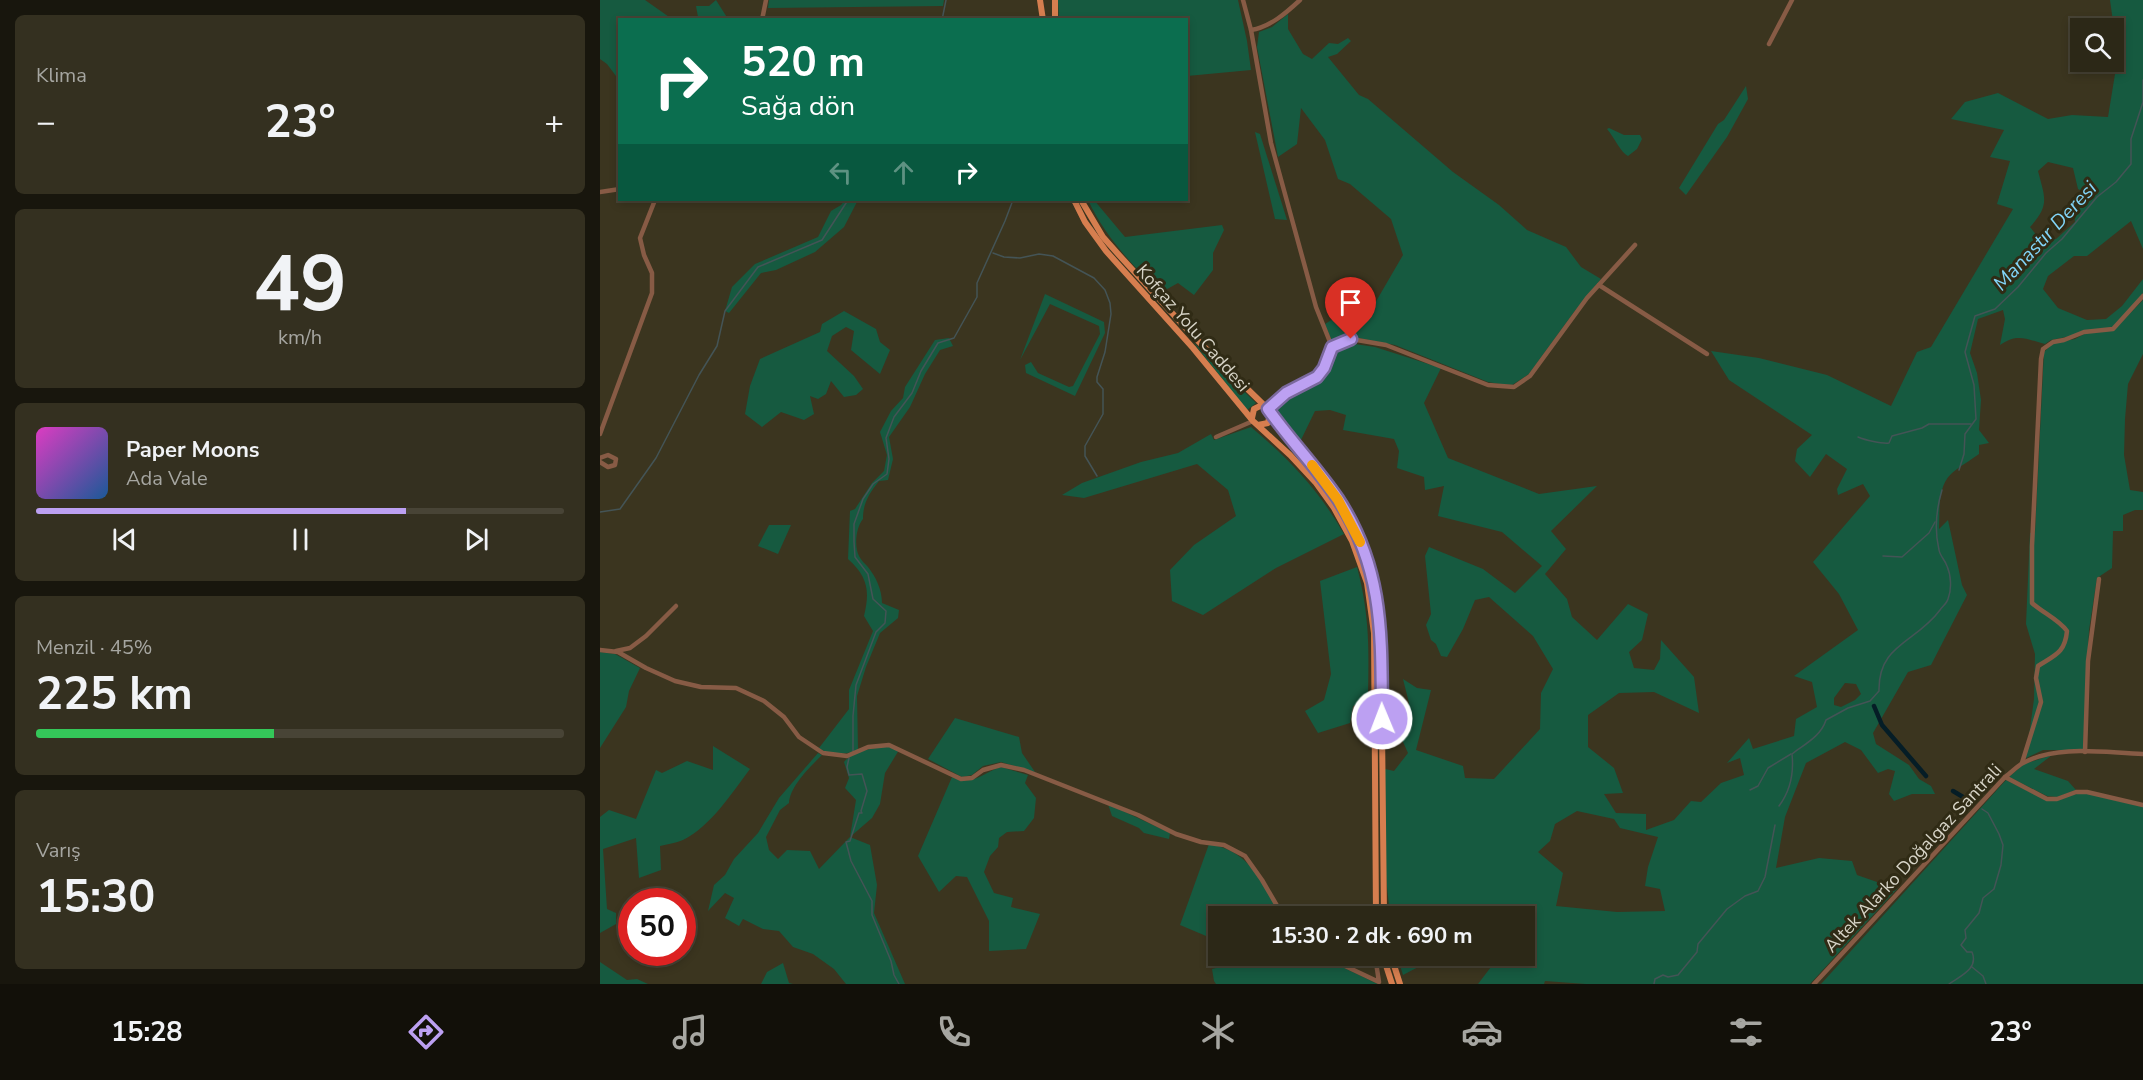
<!DOCTYPE html>
<html lang="tr">
<meta charset="utf-8">
<style>
:root{--surface:#2c2817;--page:#343020;--text:#f1f3f6;--muted:#a6a6a1;--line:#484436;--accent:#bca0f2}
body{margin:0;font-family:"Nunito Sans",sans-serif;background:var(--page);color:var(--text);height:100vh;display:flex;flex-direction:column;font-size:22px;white-space:nowrap}
*{box-sizing:border-box;margin:0}
p{font-size:20px;color:var(--muted)}
.icon{flex:none;width:33px;height:33px;fill:none;stroke:currentColor;stroke-width:2;stroke-linecap:round;stroke-linejoin:round}
.map{position:relative;flex:1;overflow:hidden}
.details{display:flex;flex-direction:column;gap:15px;padding:15px;background:#18160d;width:600px}
.details>*{flex:none}
.hud{position:absolute;left:18px;top:18px;width:570px;height:183px;border-radius:0px;box-shadow:0 3px 9px #0003,0 0 0 2px var(--line);background:#0b6e4f;color:#fff;overflow:hidden}
.fabs{position:absolute;left:1470px;top:18px;display:grid;gap:12px}
.fabs a{display:grid;place-items:center;width:54px;height:54px;border-radius:0px;background:var(--surface);box-shadow:0 3px 9px #0003,0 0 0 2px var(--line);font-size:30px}
.speed{position:absolute;left:18px;top:888px;display:flex;gap:12px;font-size:30px;font-weight:700;text-align:center}
.speed>*{display:grid;place-content:center;width:78px;height:78px;border-radius:50%;background:var(--surface);box-shadow:0 3px 9px #0003,0 0 0 2px var(--line);line-height:1}
.speed .limit{border:9px solid #d22;background:#fff;color:#111}
.pin{position:absolute;display:grid;place-items:center;width:51px;height:51px;color:#fff;margin:-62px -26px;border-radius:50% 50% 50% 0;rotate:-45deg;box-shadow:0 0 6px #0007}
.pin .icon{rotate:45deg}
.me{position:absolute;width:66px;margin:-33px;rotate:359deg;stroke-linejoin:round;filter:drop-shadow(0 0 4px #0008)}
.turn{display:flex;align-items:center;gap:21px;height:126px;padding:0 24px;font-size:27px}
.turn .icon{width:78px;height:78px;stroke-width:2.5}
.turn b{display:block;font-size:42px;line-height:51px}
.lanes{display:flex;align-items:center;height:57px;padding:0 24px;background:#0003;justify-content:center;gap:30px;direction:ltr}
.lanes .off{opacity:.35}
.big{font-size:45px;font-weight:700;line-height:1.1}
.details .widget{flex:1;display:flex;flex-direction:column;justify-content:center;gap:9px;min-width:0;padding:0 21px;border-radius:9px;background:var(--page)}
.details .dial{align-items:center;gap:0}
.dial b{font-size:78px;line-height:1}
.song{display:flex;align-items:center;gap:18px}
.cover{width:72px;height:72px;border-radius:9px;background:linear-gradient(135deg,hsl(310 70% 55%),hsl(210 70% 35%))}
.played{height:6px;border-radius:3px;background:linear-gradient(90deg,var(--accent) 70%,var(--line) 70%)}
.keys{display:flex;justify-content:space-around;direction:ltr}
.heat{display:flex;justify-content:space-between;align-items:center;font-size:33px;direction:ltr}
.charge{height:9px;border-radius:4px;background:linear-gradient(90deg,#34c759 45%,var(--line) 0)}
.trip{position:absolute;left:608px;top:906px;width:327px;height:60px;border-radius:0px;background:var(--surface);box-shadow:0 3px 9px #0003,0 0 0 2px var(--line);font-weight:700;line-height:60px;text-align:center}
.dock{display:flex;height:96px;justify-content:space-around;align-items:center;background:#121009;color:var(--muted)}
.dock .icon{width:42px;height:42px}
.dock .selected{color:var(--accent)}
.dock b{font-size:27px;color:var(--text)}
main{display:flex;flex:1;min-height:0}
.map>svg:first-child{display:block}
.green{fill:#165a40;fill-rule:evenodd}
.lines{fill:none;stroke-linecap:round;stroke-linejoin:round}
.stream{stroke:#445456;stroke-width:1.5}
.canal{stroke:#051d26;stroke-width:4.5}
.minor{stroke:#875b45;stroke-width:4.5}
.major{stroke:#d67e4f;stroke-width:6}
.route-casing{stroke:#7a689d;stroke-width:15}
.route{stroke:#bca0f2;stroke-width:10}
.slow{stroke:#f59e0b;stroke-width:10}
.labels{text-anchor:middle;dominant-baseline:central;stroke-width:6;stroke-linejoin:round;paint-order:stroke}
.street-label{font-size:18px;fill:#d7d4c7;stroke:#302b15}
.water-label{font-size:20px;font-style:italic;fill:#82d5f8;stroke:#302b15}
</style>
<main>
<section class="details">
<div class="widget"><p>Klima</p>
<div class="heat"><a>−</a><b class="big">23°</b><a>+</a></div>
</div>
<div class="widget dial"><b>49</b><p>km/h</p></div>
<div class="widget">
<div class="song"><i class="cover"></i><div><b>Paper Moons</b><p>Ada Vale</p></div></div>
<div class="played"></div>
<div class="keys"><svg class="icon" aria-label="previous" viewBox="0 0 24 24"><path d="M18 5L8 12l10 7zM5 5v14"/></svg><svg class="icon" aria-label="pause" viewBox="0 0 24 24"><path d="M8 5v14M16 5v14"/></svg><svg class="icon" aria-label="next" viewBox="0 0 24 24"><path d="M6 5l10 7-10 7zM19 5v14"/></svg></div>
</div>
<div class="widget"><p>Menzil · 45%</p><b class="big">225 km</b><div class="charge"></div></div>
<div class="widget"><p>Varış</p><b class="big">15:30</b></div>
</section>
<div class="map">
<svg width="1543" height="984" viewBox="0 0 1543 984">
<rect width="100%" height="100%" fill="#3b351f"/>
<g class="green">
<path d="M0,0H45L72,19L20,20L19,80L7,64L0,59Z"/>
<path d="M116,0L128,19H101L98,17L96,6H109Z"/>
<path d="M169,0H344L343,6L168,8Z"/>
<path d="M458,0H638L647,41L651,70L587,76L586,20L459,19Z"/>
<path d="M1510,0H1543V249L1531,221L1487,256H1474L1448,276L1443,289L1458,308L1487,320L1506,319L1522,306L1543,279V293L1527,314L1512,328L1451,340L1445,344C1425,339 1418,333 1400,345L1405,319L1403,310L1378,319L1370,353L1377,373L1381,400L1379,430L1389,443L1379,445V454C1371,460 1357,468 1351,474C1337,487 1340,512 1339,529L1348,520L1362,585L1367,595L1331,665L1308,672L1273,733L1276,744L1309,765L1319,779L1331,786L1335,794H1312L1294,801L1289,794L1295,771L1288,769L1278,773L1261,750L1245,742L1206,763L1185,817L1176,868L1219,858L1252,861L1257,875L1297,889L1210,984H986L945,981L944,984H878L897,959L895,956H924V916H790L786,877L785,769L794,771L808,753L799,733L809,703L803,679L817,688L831,690L816,750L863,766L865,778L894,779L940,729L941,693L953,669L933,636L889,597L875,600L863,629L847,657L841,656L836,644L831,640L826,625L831,614L825,556L829,547L883,569L915,593L942,566L902,532L838,516L844,486L825,490L824,477L797,468L799,451L794,439L743,430L746,415L730,410L715,411L699,444L673,411L686,395L697,390L726,368L734,351L741,346L755,344L775,347L841,368L824,403L848,458L939,494L997,486L951,531L966,549L945,574L967,599L972,617L997,640L1028,604L1048,614L1042,640L1029,652L1034,668L1054,670L1060,659L1061,640L1094,677L1099,713L1054,692L1019,693L988,715V747L1014,768L1023,793L1004,794L1016,813L1046,814V830L1074,820L1091,801L1101,802L1121,783L1144,775L1140,758L1127,763L1149,738L1153,749L1194,736L1196,719L1217,707L1212,682L1194,676L1258,630L1239,594L1213,562L1270,496L1263,484L1238,495L1237,489L1247,469L1226,454L1210,477L1195,461L1197,449L1212,435L1129,380L1111,351L1159,358L1227,375L1291,406L1317,352L1331,347L1413,209L1397,204L1410,161L1390,157L1404,130L1351,119L1365,102L1398,93L1448,119L1472,115L1508,117L1516,68L1504,69L1506,62H1514V29ZM1448,162L1473,168L1478,189L1486,193L1474,212L1475,222L1456,239L1441,241L1430,227C1450,205 1445,198 1438,171ZM1245,683L1256,684L1261,694L1255,700L1241,707L1234,705V698ZM977,811L1014,819L1020,828L1058,837L1048,867L1045,886L1060,889L1065,911L1017,912L956,906L963,873L938,852L950,841L955,824Z"/>
<path d="M688,14V29L703,54L712,59L729,43L738,44L748,38L751,41L737,54L728,57L759,95L768,99L853,172L899,205L927,230L966,247L981,267L1001,279L974,312L929,374L912,385L900,384L888,382L795,345L748,336L733,344L725,324L736,317L745,300H754L771,310L803,255L791,219L750,184L738,179L725,140L701,108L697,144L678,157L657,47L659,32L672,27Z"/>
<path d="M1146,86L1148,99L1127,137L1086,195L1079,188L1118,124L1124,120Z"/>
<path d="M1009,128L1024,135H1040L1042,139L1037,149L1028,156C1021,153 1014,137 1007,129Z"/>
<path d="M655,132L660,134L687,220L675,219Z"/>
<path d="M245,200H258L244,227L215,252L176,270L161,273L129,313L125,311L132,287L155,264L218,237L231,211L241,205Z"/>
<path d="M488,200H494L525,237L622,225L624,230L613,253V270L594,295L578,283L560,293C532,264 505,237 488,200Z"/>
<path d="M445,294L504,322L505,333L475,396L426,373L425,365L431,362L438,373L469,387L473,386L500,334L499,326L450,304L420,360Z"/>
<path d="M1543,300V354L1528,384L1525,419L1524,455L1530,490L1543,492V510H1535L1523,515V531H1513L1512,568L1497,578L1489,630L1483,750H1443L1422,760L1428,743L1434,699L1435,654L1426,624L1430,533H1435L1444,352L1453,343L1475,339L1486,333L1514,330Z"/>
<path d="M244,311L276,329L280,342L290,350L280,374L251,350L254,331L246,327L232,336L227,351L254,376L263,389L256,395L244,397L231,381L226,394L218,399L210,396L214,414L204,420L181,412L162,427L145,414L150,386L160,359L220,332L222,324Z"/>
<path d="M349,338L353,346L340,350L325,374L310,407L289,437L293,459L288,480L279,481C269,494 263,503 263,519C256,527 254,546 259,556C261,560 265,564 268,567C276,577 282,590 282,603L299,610L298,618L280,633L266,667L257,696L258,750C246,755 230,756 219,748L249,709V690L273,631L264,616C270,591 268,577 248,559L250,511L255,509L272,483L284,471L287,455L280,432L291,411L303,398L305,387L335,340Z"/>
<path d="M593,342L656,403L647,410Z"/>
<path d="M651,427C690,460 718,489 744,534L676,568L603,615L572,601L570,570L594,545L636,516L628,490L597,464L484,498L462,495L482,483L541,462L578,453L611,434L614,440Z"/>
<path d="M169,525H191L178,554L158,546Z"/>
<path d="M757,567C770,616 769,651 768,700L753,706L750,723L718,733L705,711L724,700L731,674L720,581Z"/>
<path d="M0,652L15,654L40,668L29,691L26,707L0,748Z"/>
<path d="M355,718L419,737L422,753L435,772L401,762L383,766L372,775L362,777L328,759Z"/>
<path d="M113,746L150,769C131,794 111,826 83,840C76,843 67,844 60,846L61,870L39,878L36,838L3,849L7,909L16,913V924L0,933V817L9,810L36,819L56,770L62,773L87,761L113,770Z"/>
<path d="M289,746L299,750L285,773L280,804L272,818L250,837L270,845L277,885L274,913L305,984H246L234,969L213,954L193,947L179,931L163,929L143,919L139,926L125,918L134,898L125,893L108,911L114,885L125,875L134,859L158,833L179,798L218,753L222,755C210,767 190,786 189,803L180,810L166,837L169,850L178,859L187,850L210,851L219,869L250,837L256,800L245,788L249,778L244,762C254,750 274,748 289,746Z"/>
<path d="M1452,755L1434,769L1468,781L1476,790L1457,797L1447,796L1409,777L1424,764Z"/>
<path d="M401,767L428,775L425,783L436,798L434,818L424,831L407,832L399,838L398,847L390,856L384,872L394,893L413,898L411,907L440,914L426,949L389,951V921L367,877L356,876L339,892L318,856L352,777C372,787 382,773 401,767Z"/>
<path d="M1406,780L1446,800L1477,794H1489L1543,807V984H1221Z"/>
<path d="M508,804L570,833L569,839L544,833L539,828L512,816Z"/>
<path d="M609,844C651,851 662,883 682,916H645L640,911L637,916H618V941L580,925Z"/>
<path d="M652,956H677L686,965L695,956H719L778,984H616L614,981L612,969L646,961Z"/>
<path d="M797,956H839L803,975Z"/>
<path d="M0,962L27,980L37,979L48,984H0Z"/>
<path d="M183,963L189,983L193,984H161L167,972Z"/>
</g>
<g class="lines">
<g class="stream">
<path d="M342,20L346,0"/>
<path d="M393,253L404,257L420,258L439,254L453,256L494,278L505,290L510,303L511,314L505,352L497,377V382L503,389V414L485,446V456L497,476"/>
<path d="M1258,437C1265,440 1282,444 1289,443L1292,436L1322,428L1329,424H1371"/>
<path d="M1359,470L1364,454L1365,434L1376,419L1374,385L1365,352L1375,316L1395,309L1418,287L1446,253L1462,239L1497,197L1516,182L1531,164V139L1543,102V80"/>
<path d="M0,512L20,509L56,458L99,375L117,346L125,311L158,267L222,240L248,200"/>
<path d="M1283,556L1302,557L1329,533L1335,522"/>
<path d="M253,751V716L256,685L276,632L285,623L286,611L273,599L268,574L255,557L254,542V524L263,499L273,484L287,474L289,459L286,438L294,417L312,393L321,371L338,343L354,338L377,297V283L405,221L413,200"/>
<path d="M249,758L247,767L249,775L262,774L267,791L261,811L262,813H259L250,841L246,842L251,861L272,901V915L291,961L294,975L299,984"/>
<path d="M1150,790L1158,786L1168,768L1191,754"/>
<path d="M1179,806C1191,790 1194,773 1192,754C1205,744 1221,736 1226,720L1248,708L1270,701L1279,691C1278,644 1316,643 1340,610C1342,607 1347,603 1348,599C1352,589 1351,575 1347,566C1345,560 1340,556 1339,550C1334,529 1336,510 1342,490"/>
<path d="M1372,967L1383,976L1386,984"/>
<path d="M1054,984L1055,979L1063,975L1068,977L1078,975L1097,952L1098,944L1127,909L1145,896L1158,891L1165,877L1175,825"/>
<path d="M1349,984C1360,976 1379,969 1372,952H1367L1361,945L1366,938L1365,930L1379,913L1383,898L1394,889L1401,865L1403,845L1399,834L1388,813L1382,809"/>
</g>
<g class="canal">
<path d="M1274,706L1282,725L1326,776"/>
<path d="M1353,791L1373,803"/>
</g>
<g class="minor">
<path d="M643,0L651,30L671,143L716,307L732,347"/>
<path d="M162,20L166,0"/>
<path d="M651,30C670,27 686,13 700,0"/>
<path d="M1169,44L1192,0"/>
<path d="M0,192L20,189"/>
<path d="M999,285L1107,354"/>
<path d="M668,409L686,393L717,377L725,368L732,347L751,339L786,345L888,385L914,387L930,376L987,298L1035,245"/>
<path d="M0,434L52,293V273L44,255L40,238L55,200"/>
<path d="M616,437L653,421"/>
<path d="M0,458L8,455L16,459L15,465L8,467L0,462"/>
<path d="M0,650L18,652L46,668L75,681L101,687L136,688L164,701L184,717L199,737L223,753L247,756L268,747L289,745L361,779L372,778L383,770L401,765L424,770L538,815L576,834L601,842L624,845L645,856L662,880L683,916"/>
<path d="M16,651L30,648L46,636L76,606"/>
<path d="M1485,752L1488,661L1499,579"/>
<path d="M1422,763L1441,702L1436,678L1438,666C1455,655 1465,653 1467,631C1458,619 1443,613 1432,603V546L1441,359L1443,349L1453,342L1464,340L1484,332L1513,329L1543,296"/>
<path d="M1405,777L1447,799H1457L1476,792H1487L1543,805"/>
<path d="M724,956L779,982L775,956"/>
<path d="M1214,984L1405,777C1411,773 1417,766 1423,763C1458,744 1505,753 1543,754"/>
</g>
<g class="major">
<path d="M440,0L443,20"/>
<path d="M455,0V20"/>
<path d="M474,200L485,222L506,251L593,348L653,421L690,455L716,483L734,508L752,541L767,583L774,633L776,916"/>
<path d="M481,200L503,237L519,255L594,337L668,409L729,488L746,513L759,539L774,585L781,633L784,916"/>
<path d="M652,418L654,409L660,406L665,407"/>
<path d="M658,425L668,423L670,413"/>
<path d="M783,956L792,984"/>
<path d="M791,956L800,984"/>
</g>
</g>
<g class="lines">
<g class="route-casing">
<path id="route" d="M751,339L732,347L724,368L717,377L686,393L668,409C690,440 717,468 738,499C785,571 781,638 782,719"/>
</g>
<use href="#route" class="route"/>
<path class="slow" d="M712,465L738,500L760,542"/>
</g>
<g class="labels">
<g class="street-label">
<text transform="translate(593 328) rotate(49)">Kofçaz Yolu Caddesi</text>
<text transform="translate(1313 858) rotate(-47)">Altek Alarko Doğalgaz Santrali</text>
</g>
<g class="water-label">
<text transform="translate(1445 236) rotate(-47)">Manastır Deresi</text>
</g>
</g>
</svg>
<div class="fabs">
<a><svg class="icon" aria-label="search" viewBox="0 0 24 24"><circle cx="10" cy="10" r="6"/><path d="M15 15l6 6"/></svg></a>
</div>
<div class="speed"><div class="limit">50</div></div>
<div class="pin" style="left:751px;top:339px;background:#d93025"><svg class="icon" aria-label="arrive" viewBox="0 0 24 24"><path d="M6 21V4h12l-3 4 3 4H6"/></svg></div>
<svg class="me" style="left:782px;top:719px" viewBox="-20 -20 40 40"><circle r="17" fill="#bca0f2" stroke="#fff" stroke-width="3"/><path d="M0-11L8 9 0 5-8 9z" fill="#fff"/></svg>
<div class="trip">15:30 · 2 dk · 690 m</div>
<div class="hud">
<div class="turn"><svg class="icon" aria-label="right" viewBox="0 0 24 24"><path d="M7 20v-9h11M14 6l5 5-5 5"/></svg><div><b>520 m</b>Sağa dön</div></div>
<div class="lanes"><svg class="icon off" aria-label="left" viewBox="0 0 24 24"><path d="M17 20v-9H6M10 6l-5 5 5 5"/></svg><svg class="icon off" aria-label="ahead" viewBox="0 0 24 24"><path d="M12 20V5M6 11l6-6 6 6"/></svg><svg class="icon" aria-label="right" viewBox="0 0 24 24"><path d="M7 20v-9h11M14 6l5 5-5 5"/></svg></div>
</div>
</div>
</main>
<nav class="dock">
<b>15:28</b>
<svg class="icon selected" aria-label="directions" viewBox="0 0 24 24"><path d="M12 3l9 9-9 9-9-9zM9 14v-3h6M13 9l2 2-2 2"/></svg>
<svg class="icon" aria-label="music" viewBox="0 0 24 24"><path d="M9 18V5l10-2v13"/><circle cx="6" cy="18" r="3"/><circle cx="16" cy="16" r="3"/></svg>
<svg class="icon" aria-label="phone" viewBox="0 0 24 24"><path d="M5 4h4l2 5-3 2q2 4 5 5l2-3 5 2v4C11 20 4 13 5 4z"/></svg>
<svg class="icon" aria-label="climate" viewBox="0 0 24 24"><path d="M12 3v18M4 7l16 10M4 17L20 7"/></svg>
<svg class="icon" aria-label="car" viewBox="0 0 24 24"><path d="M5 17H2v-5l4-1 3-4h7l3 4 3 1v5h-3M9 17h6M6 11h13"/><circle cx="7" cy="17" r="2"/><circle cx="17" cy="17" r="2"/></svg>
<svg class="icon" aria-label="filters" viewBox="0 0 24 24"><path d="M4 7h16M4 17h16"/><circle cx="9" cy="7" r="2"/><circle cx="15" cy="17" r="2"/></svg>
<b>23°</b>
</nav>
